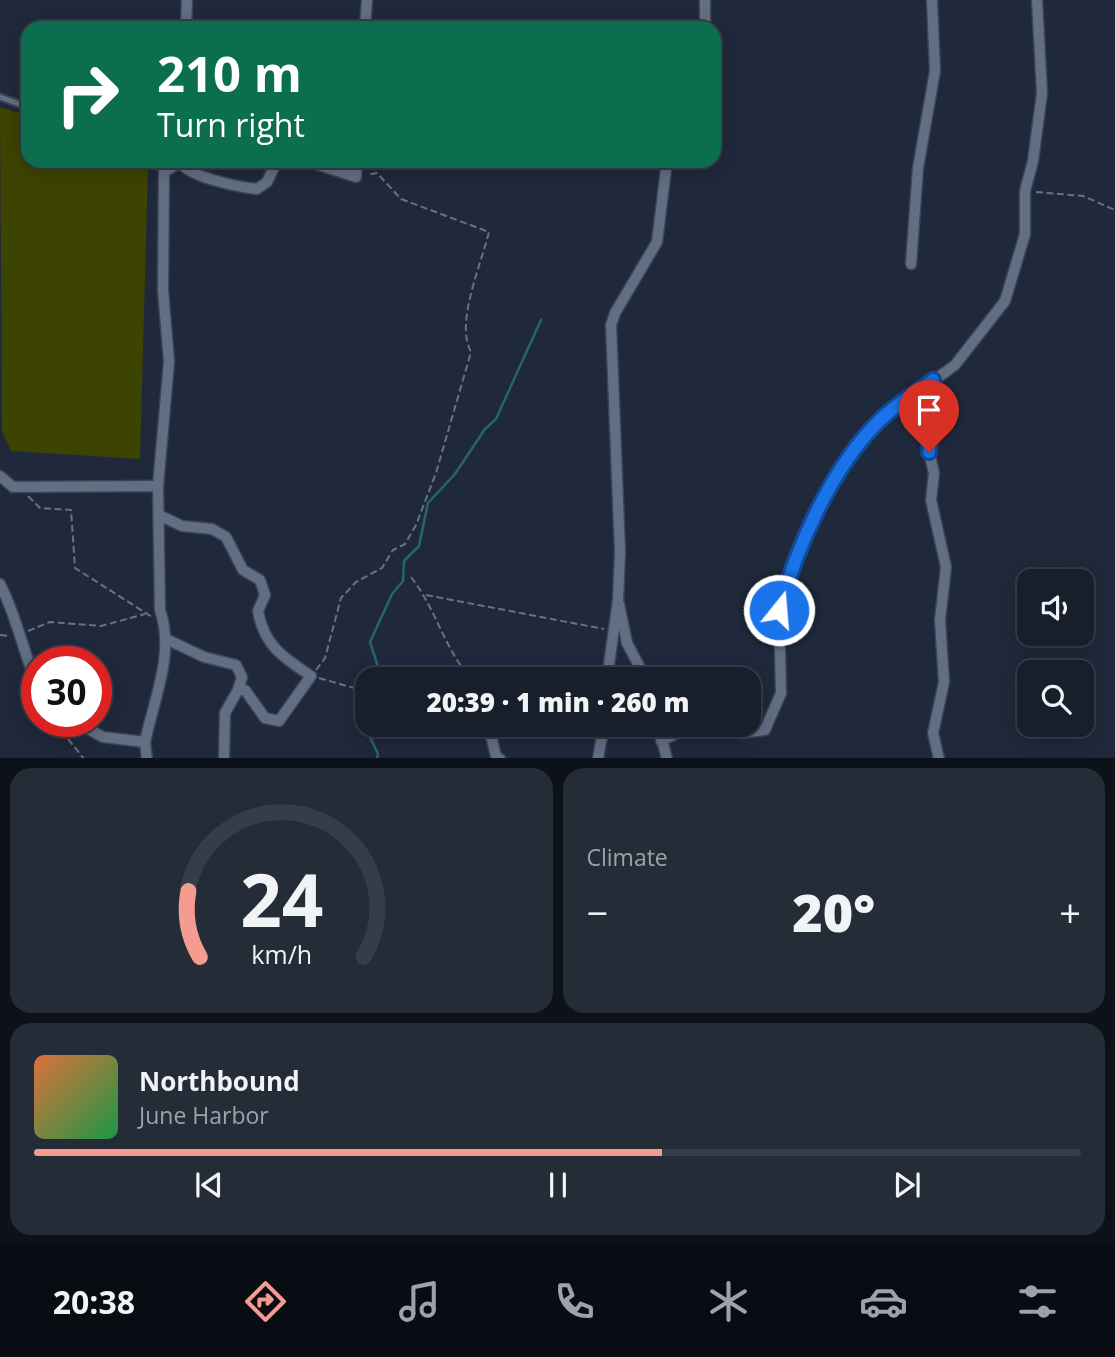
<!DOCTYPE html>
<meta charset="utf-8">
<style>
:root{--surface:#171f2c;--page:#242c38;--text:#f1f3f6;--muted:#9ea2a9;--line:#363d48;--accent:#f59c91}
body{margin:0;font-family:"Open Sans",sans-serif;background:var(--page);color:var(--text);height:100vh;display:flex;flex-direction:column;font-size:26px;white-space:nowrap}
*{box-sizing:border-box;margin:0}
p{font-size:23px;color:var(--muted)}
.icon{flex:none;width:38px;height:38px;fill:none;stroke:currentColor;stroke-width:2;stroke-linecap:round;stroke-linejoin:round}
.map{position:relative;height:758px;overflow:hidden}
.side{display:flex;flex-direction:column;gap:10px;padding:10px;background:#0d1118;flex:1}
.side>*{flex:none}
.hud{position:absolute;left:21px;top:21px;width:700px;height:147px;border-radius:21px;box-shadow:0 4px 18px #0003,0 0 0 2px var(--line);background:#0b6e4f;color:#fff;overflow:hidden}
.tools{position:absolute;left:1017px;top:569px;display:grid;gap:14px}
.tools a{display:grid;place-items:center;width:77px;height:77px;border-radius:14px;background:var(--surface);box-shadow:0 4px 18px #0003,0 0 0 2px var(--line);font-size:35px}
.speed{position:absolute;left:21px;top:646px;display:flex;gap:14px;font-size:35px;font-weight:700;text-align:center}
.speed>*{display:grid;place-content:center;width:91px;height:91px;border-radius:50%;background:var(--surface);box-shadow:0 4px 18px #0003,0 0 0 2px var(--line);line-height:1}
.speed .limit{border:10px solid #d22;background:#fff;color:#111}
.pin{position:absolute;display:grid;place-items:center;width:60px;height:60px;color:#fff;margin:-72px -30px;border-radius:50% 50% 50% 0;rotate:-45deg;box-shadow:0 0 7px #0007}
.pin .icon{rotate:45deg}
.me{position:absolute;width:77px;margin:-38px;rotate:17deg;stroke-linejoin:round;filter:drop-shadow(0 0 5px #0008)}
.turn{display:flex;align-items:center;gap:24px;height:147px;padding:0 21px;font-size:32px}
.turn .icon{width:91px;height:91px;stroke-width:2.5}
.turn b{display:block;font-size:49px;line-height:60px}
.big{font-size:52px;font-weight:800;line-height:1.1}
.side .widget{flex:1;display:flex;flex-direction:column;justify-content:center;gap:10px;min-width:0;padding:0 24px;border-radius:21px;background:var(--page)}
.side .dial{align-items:center;gap:0}
.dial svg{height:182px;overflow:visible;fill:none;stroke:var(--line);stroke-width:7;stroke-linecap:round;text-anchor:middle}
.dial text{fill:var(--text);stroke:none}
.song{display:flex;align-items:center;gap:21px}
.cover{width:84px;height:84px;border-radius:10px;background:linear-gradient(135deg,hsl(20 70% 55%),hsl(140 70% 35%))}
.played{height:7px;border-radius:4px;background:linear-gradient(90deg,var(--accent) 60%,var(--line) 60%)}
.keys{display:flex;justify-content:space-around;direction:ltr}
.heat{display:flex;justify-content:space-between;align-items:center;font-size:38px;direction:ltr}
.side .tiles{flex:1;display:grid;gap:10px;grid-template-columns:1fr 1fr}
.widget:last-child{grid-column:span 2}
.trip{position:absolute;left:355px;top:667px;width:406px;height:70px;border-radius:21px;background:var(--surface);box-shadow:0 4px 18px #0003,0 0 0 2px var(--line);font-weight:800;line-height:70px;text-align:center}
.tabs{display:flex;height:112px;justify-content:space-around;align-items:center;background:#090c12;color:var(--muted)}
.tabs .icon{width:49px;height:49px}
.tabs .current{color:var(--accent)}
.tabs b{font-size:32px;color:var(--text)}
.map>svg:first-child{display:block}
.green{fill:#3d4300}
.lines{fill:none;stroke-linecap:round;stroke-linejoin:round}
.stream{stroke:#256669;stroke-width:2.5}
.lane-casing{stroke:#3c4454;stroke-width:9}
.street-casing{stroke:#3c4454;stroke-width:13}
.path{stroke:#697282;stroke-width:2;stroke-dasharray:7 3.5;stroke-linecap:butt}
.lane{stroke:#626e83;stroke-width:5}
.street{stroke:#626e83;stroke-width:10}
.route-casing{stroke:#114b97;stroke-width:18}
.route{stroke:#1a73e8;stroke-width:12}
</style>
<div class="map">
<svg width="1115" height="759" viewBox="0 0 1115 759">
<rect width="100%" height="100%" fill="#1f293b"/>
<path class="green" d="M0,107L28,116V161H134L148,168L140,459L11,451L2,431Z"/>
<g class="lines">
<g class="stream">
<path d="M382,679L370,642L392,594L403,581L404,561L419,546L428,503L455,474L485,429L496,419L541,320"/>
<path d="M370,724V737L378,754L377,759"/>
</g>
<g class="lane-casing">
<g id="lane">
<path d="M0,97L28,107"/>
<path d="M154,161L164,172"/>
</g>
</g>
<g class="street-casing">
<g id="street">
<path d="M186,28L187,0"/>
<path d="M365,28L367,0"/>
<path d="M705,28V0"/>
<path d="M179,161C187,177 239,187 257,189L267,182L277,161"/>
<path d="M289,161L310,162L356,177L357,161"/>
<path d="M911,264L918,168L935,71L932,0"/>
<path d="M933,380L929,452L934,473L931,500L946,567L940,620L944,682L933,733L939,759"/>
<path d="M0,476L13,487L158,486L160,610C175,654 154,698 145,742"/>
<path d="M158,486L169,362L163,290L164,172L179,163"/>
<path d="M159,515L182,526L212,529L226,537L243,570L260,580L265,595L258,611C264,646 284,658 311,676L279,721L265,718L245,690H238L242,677L236,665L204,657L166,639"/>
<path d="M0,584C17,617 23,651 37,685"/>
<path d="M619,604L627,643L646,679"/>
<path d="M607,679L618,600L620,552L611,325L615,313L657,242L667,161"/>
<path d="M73,721L103,737L145,742L147,759"/>
<path d="M488,724L496,756L500,759"/>
<path d="M658,724L667,759"/>
<path d="M700,724L741,733L765,730L781,693L779,610L796,558L835,479L853,450L879,421L955,365L1005,301L1025,234V191L1033,161L1042,93L1037,0"/>
<path d="M661,741L696,724"/>
<path d="M224,759L225,713L238,690"/>
<path d="M598,759L604,724"/>
</g>
</g>
<g class="path">
<path d="M1036,192L1083,196L1115,210"/>
<path d="M28,496L40,508L71,510L75,568L152,617"/>
<path d="M411,577C436,609 444,648 471,679"/>
<path d="M426,595L604,629"/>
<path d="M28,631L50,622L101,626L145,614"/>
<path d="M0,635L9,636"/>
<path d="M316,670L325,658L341,598L356,582L382,568L393,550L405,544L416,525L436,473L471,352C455,323 481,265 489,232L401,199L377,173L367,175"/>
<path d="M319,678L368,692"/>
<path d="M58,721L61,730L84,759"/>
</g>
<use href="#lane" class="lane"/>
<use href="#street" class="street"/>
</g>
<g class="lines">
<g class="route-casing">
<path id="route" d="M779,610C797,547 831,469 878,422C894,406 915,393 933,380L929,452"/>
</g>
<use href="#route" class="route"/>
</g>
</svg>
<div class="tools">
<a><svg class="icon" aria-label="sound" viewBox="0 0 24 24"><path d="M4 9h4l5-4v14l-5-4H4zM17 9q2 3 0 6"/></svg></a>
<a><svg class="icon" aria-label="search" viewBox="0 0 24 24"><circle cx="10" cy="10" r="6"/><path d="M15 15l6 6"/></svg></a>
</div>
<div class="speed"><div class="limit">30</div></div>
<div class="pin" style="left:929px;top:452px;background:#d93025"><svg class="icon" aria-label="arrive" viewBox="0 0 24 24"><path d="M6 21V4h12l-3 4 3 4H6"/></svg></div>
<svg class="me" style="left:779px;top:610px" viewBox="-20 -20 40 40"><circle r="17" fill="#1a73e8" stroke="#fff" stroke-width="3"/><path d="M0-11L8 9 0 5-8 9z" fill="#fff"/></svg>
<div class="trip">20:39 · 1 min · 260 m</div>
<div class="hud">
<div class="turn"><svg class="icon" aria-label="right" viewBox="0 0 24 24"><path d="M7 20v-9h11M14 6l5 5-5 5"/></svg><div><b>210 m</b>Turn right</div></div>
</div>
</div>
<section class="side">
<div class="tiles">
<div class="widget dial"><svg viewBox="0 0 100 80">
<path d="M14 69A42 42 0 1 1 86 69"/>
<path d="M14 69A42 42 0 0 1 9 40" stroke="#f59c91"/>
<text x="50" y="56" font-size="32" font-weight="700">24</text>
<text x="50" y="72" font-size="11">km/h</text>
</svg></div>
<div class="widget"><p>Climate</p>
<div class="heat"><a>−</a><b class="big">20°</b><a>+</a></div>
</div>
<div class="widget">
<div class="song"><i class="cover"></i><div><b>Northbound</b><p>June Harbor</p></div></div>
<div class="played"></div>
<div class="keys"><svg class="icon" aria-label="previous" viewBox="0 0 24 24"><path d="M18 5L8 12l10 7zM5 5v14"/></svg><svg class="icon" aria-label="pause" viewBox="0 0 24 24"><path d="M8 5v14M16 5v14"/></svg><svg class="icon" aria-label="next" viewBox="0 0 24 24"><path d="M6 5l10 7-10 7zM19 5v14"/></svg></div>
</div>
</div>
</section>
<nav class="tabs">
<b>20:38</b>
<svg class="icon current" aria-label="directions" viewBox="0 0 24 24"><path d="M12 3l9 9-9 9-9-9zM9 14v-3h6M13 9l2 2-2 2"/></svg>
<svg class="icon" aria-label="music" viewBox="0 0 24 24"><path d="M9 18V5l10-2v13"/><circle cx="6" cy="18" r="3"/><circle cx="16" cy="16" r="3"/></svg>
<svg class="icon" aria-label="phone" viewBox="0 0 24 24"><path d="M5 4h4l2 5-3 2q2 4 5 5l2-3 5 2v4C11 20 4 13 5 4z"/></svg>
<svg class="icon" aria-label="climate" viewBox="0 0 24 24"><path d="M12 3v18M4 7l16 10M4 17L20 7"/></svg>
<svg class="icon" aria-label="car" viewBox="0 0 24 24"><path d="M5 17H2v-5l4-1 3-4h7l3 4 3 1v5h-3M9 17h6M6 11h13"/><circle cx="7" cy="17" r="2"/><circle cx="17" cy="17" r="2"/></svg>
<svg class="icon" aria-label="filters" viewBox="0 0 24 24"><path d="M4 7h16M4 17h16"/><circle cx="9" cy="7" r="2"/><circle cx="15" cy="17" r="2"/></svg>
</nav>
